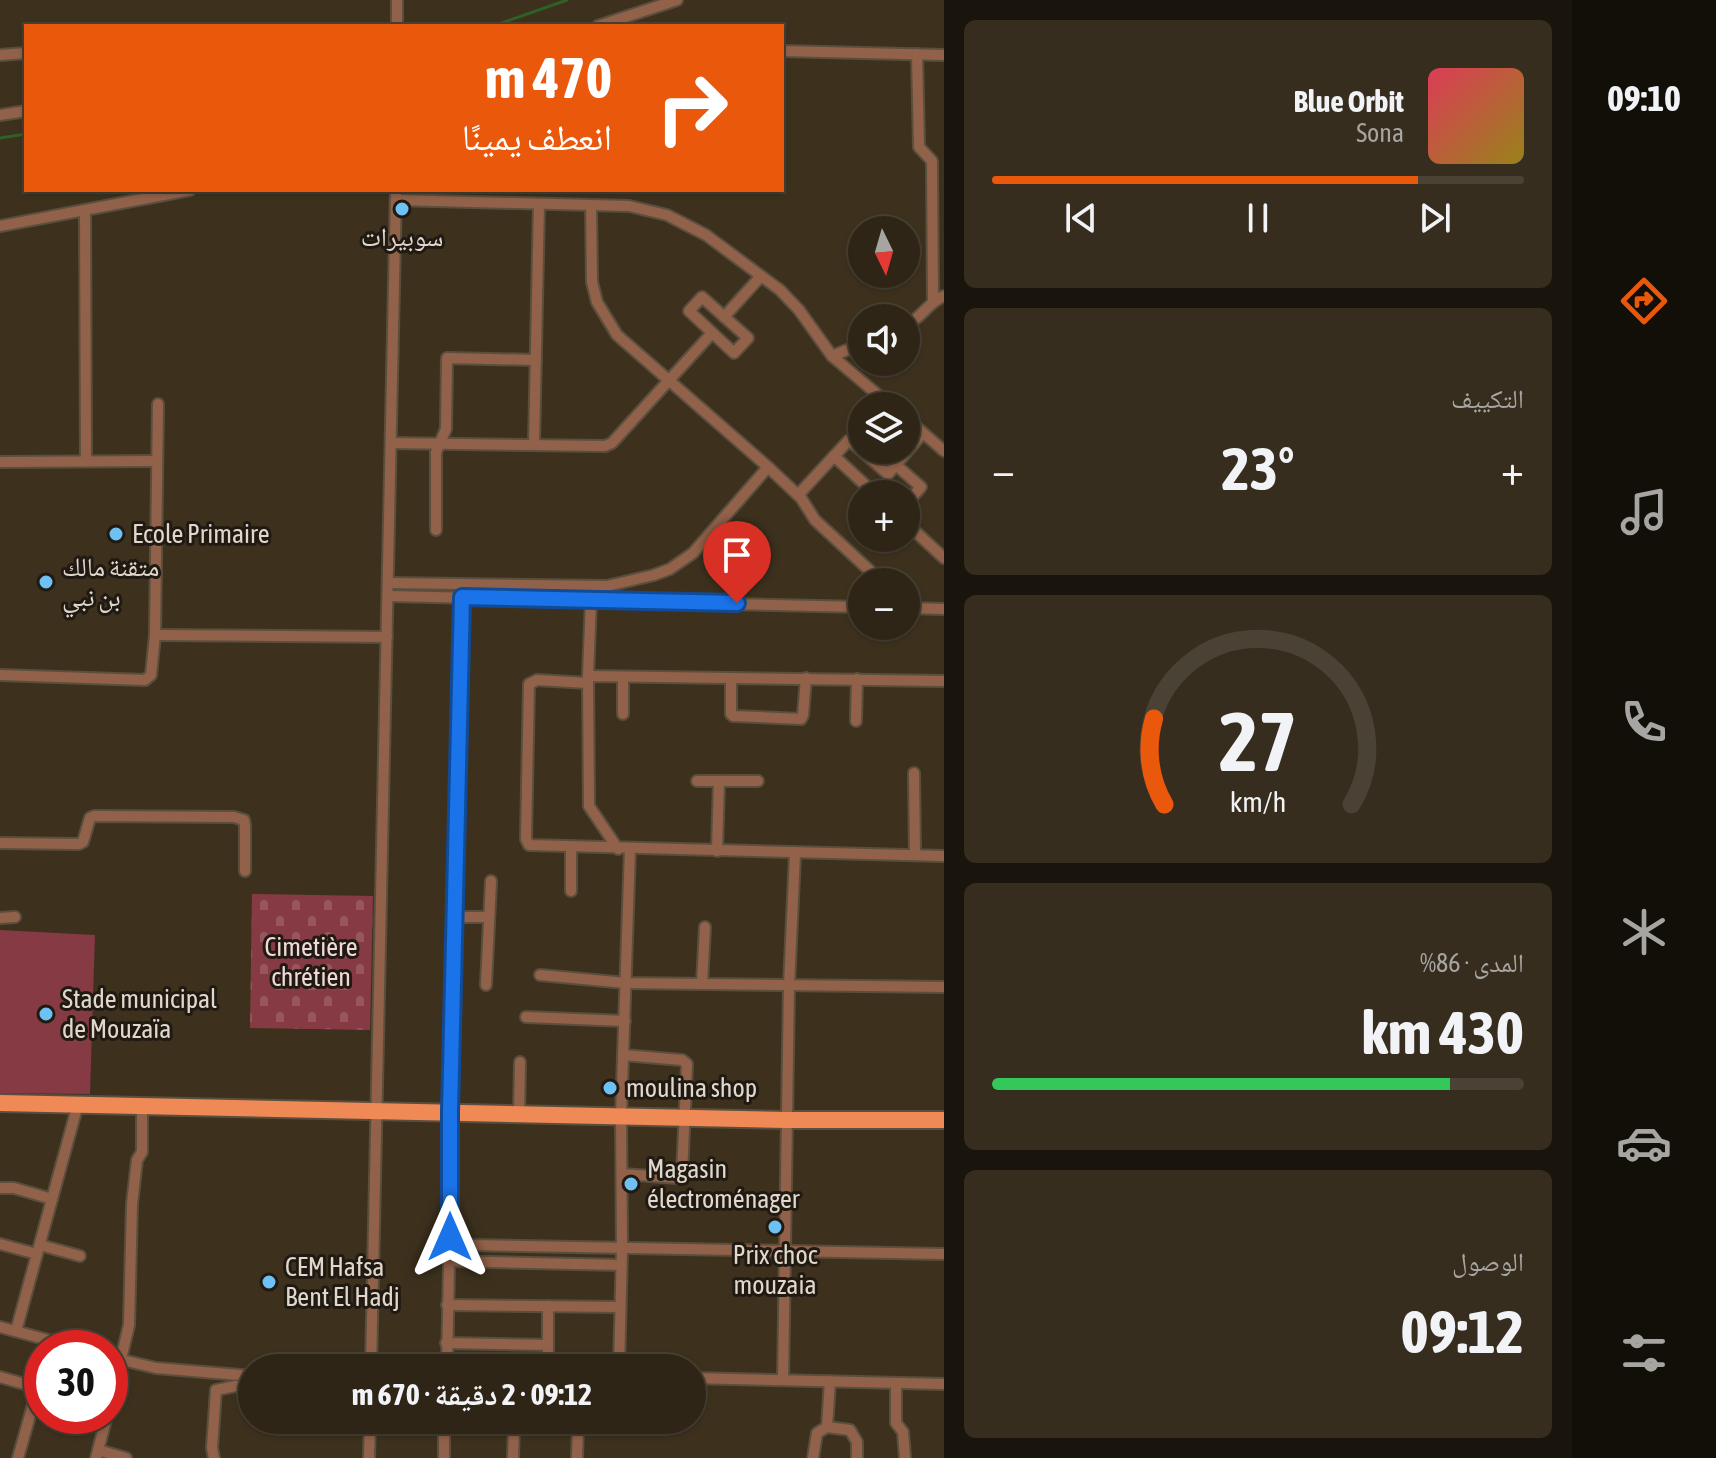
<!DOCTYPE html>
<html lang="ar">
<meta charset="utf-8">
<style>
:root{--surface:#2e2516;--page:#362d1f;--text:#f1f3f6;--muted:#a7a5a1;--line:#494235;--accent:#ea580c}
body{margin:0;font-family:"Asap Condensed","Noto Naskh Arabic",sans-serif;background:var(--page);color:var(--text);direction:rtl;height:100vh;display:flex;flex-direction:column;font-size:30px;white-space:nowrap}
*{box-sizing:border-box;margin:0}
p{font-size:26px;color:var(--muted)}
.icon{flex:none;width:44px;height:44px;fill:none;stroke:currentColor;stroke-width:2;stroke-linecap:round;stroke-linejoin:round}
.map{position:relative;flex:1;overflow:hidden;direction:ltr}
.details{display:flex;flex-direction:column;gap:20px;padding:20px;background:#19140c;width:628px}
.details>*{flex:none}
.guide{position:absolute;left:24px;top:24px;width:760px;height:168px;border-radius:0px;box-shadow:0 2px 6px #0004,0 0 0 2px var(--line);direction:rtl;background:#ea580c;color:#fff;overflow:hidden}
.needle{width:52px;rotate:175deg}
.buttons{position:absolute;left:848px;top:216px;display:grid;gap:16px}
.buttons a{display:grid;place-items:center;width:72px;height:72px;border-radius:50%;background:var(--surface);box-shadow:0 2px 6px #0004,0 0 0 2px var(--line);font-size:40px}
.speed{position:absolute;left:24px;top:1330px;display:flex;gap:16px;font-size:40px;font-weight:700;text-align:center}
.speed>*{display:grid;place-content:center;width:104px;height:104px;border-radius:50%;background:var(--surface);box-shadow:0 2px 6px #0004,0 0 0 2px var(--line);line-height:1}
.speed .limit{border:12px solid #d22;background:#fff;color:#111}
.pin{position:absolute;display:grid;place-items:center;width:68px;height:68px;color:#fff;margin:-82px -34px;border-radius:50% 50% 50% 0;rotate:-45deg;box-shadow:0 0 8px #0007}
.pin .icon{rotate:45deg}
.me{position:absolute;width:88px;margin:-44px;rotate:0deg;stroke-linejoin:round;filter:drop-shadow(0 0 6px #0008)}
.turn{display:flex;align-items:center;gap:28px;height:168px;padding:0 40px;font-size:36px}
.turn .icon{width:104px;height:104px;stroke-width:2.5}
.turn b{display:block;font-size:56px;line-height:68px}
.big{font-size:60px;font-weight:700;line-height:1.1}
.details .tile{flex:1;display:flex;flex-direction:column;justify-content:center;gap:12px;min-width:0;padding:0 28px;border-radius:12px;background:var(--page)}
.details .dial{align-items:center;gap:0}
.dial svg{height:208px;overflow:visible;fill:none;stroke:var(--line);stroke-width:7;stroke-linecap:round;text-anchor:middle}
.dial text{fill:var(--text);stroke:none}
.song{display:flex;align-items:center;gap:24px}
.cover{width:96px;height:96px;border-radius:12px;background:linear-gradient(135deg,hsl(350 70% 55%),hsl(50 70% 35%))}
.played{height:8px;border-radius:4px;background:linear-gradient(90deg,var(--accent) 80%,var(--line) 80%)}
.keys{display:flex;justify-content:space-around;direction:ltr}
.heat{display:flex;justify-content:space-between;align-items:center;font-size:44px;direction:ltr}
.charge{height:12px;border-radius:6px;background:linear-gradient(90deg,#34c759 86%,var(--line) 0)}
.trip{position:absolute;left:238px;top:1354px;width:468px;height:80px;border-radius:40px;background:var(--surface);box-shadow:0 2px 6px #0004,0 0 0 2px var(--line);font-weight:700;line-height:80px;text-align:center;direction:rtl}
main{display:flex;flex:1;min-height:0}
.tabs{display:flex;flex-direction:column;width:144px;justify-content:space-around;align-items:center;background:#120f09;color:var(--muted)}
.tabs .icon{width:56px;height:56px}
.tabs .current{color:var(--accent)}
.tabs b{font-size:36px;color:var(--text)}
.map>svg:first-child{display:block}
.cemetery{fill:url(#cemetery-stones)}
.park{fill:#863a43}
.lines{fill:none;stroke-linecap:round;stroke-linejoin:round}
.stream{stroke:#2e6126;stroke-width:3}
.street-casing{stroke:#5a4f3e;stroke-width:14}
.primary-casing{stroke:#5a4f3e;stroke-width:20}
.street{stroke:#926149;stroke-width:10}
.primary{stroke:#ef8a57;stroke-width:16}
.route-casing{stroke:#114b97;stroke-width:20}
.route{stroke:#1a73e8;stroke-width:14}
.poi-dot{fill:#6dc2f3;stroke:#201a12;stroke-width:3}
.labels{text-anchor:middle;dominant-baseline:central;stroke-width:6;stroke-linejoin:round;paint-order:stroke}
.poi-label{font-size:26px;fill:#e0d8cd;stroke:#201a12;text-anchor:start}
.park-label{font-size:26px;fill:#f1d9da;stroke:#201a12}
</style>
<main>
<nav class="tabs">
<b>09:10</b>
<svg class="icon current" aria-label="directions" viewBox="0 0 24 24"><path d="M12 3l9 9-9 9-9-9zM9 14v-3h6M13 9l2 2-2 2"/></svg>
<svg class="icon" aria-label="music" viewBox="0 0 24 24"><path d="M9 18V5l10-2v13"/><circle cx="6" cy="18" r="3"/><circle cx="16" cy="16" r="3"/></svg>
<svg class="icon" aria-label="phone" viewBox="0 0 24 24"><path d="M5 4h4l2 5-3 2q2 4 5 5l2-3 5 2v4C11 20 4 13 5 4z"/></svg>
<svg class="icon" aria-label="climate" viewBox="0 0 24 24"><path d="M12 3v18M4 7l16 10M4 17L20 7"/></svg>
<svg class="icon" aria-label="car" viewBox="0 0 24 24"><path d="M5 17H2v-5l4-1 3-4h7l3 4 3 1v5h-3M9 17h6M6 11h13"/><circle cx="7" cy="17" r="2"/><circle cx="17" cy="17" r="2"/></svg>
<svg class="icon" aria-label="filters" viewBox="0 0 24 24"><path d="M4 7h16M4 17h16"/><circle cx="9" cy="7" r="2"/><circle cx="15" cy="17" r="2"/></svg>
</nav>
<section class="details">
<div class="tile">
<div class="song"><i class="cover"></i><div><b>Blue Orbit</b><p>Sona</p></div></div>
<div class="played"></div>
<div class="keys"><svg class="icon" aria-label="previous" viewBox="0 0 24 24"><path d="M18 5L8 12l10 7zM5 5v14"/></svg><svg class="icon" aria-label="pause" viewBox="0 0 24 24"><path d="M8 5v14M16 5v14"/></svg><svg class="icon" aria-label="next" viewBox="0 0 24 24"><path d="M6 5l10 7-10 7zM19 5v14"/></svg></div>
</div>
<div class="tile"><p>التكييف</p>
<div class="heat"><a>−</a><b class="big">23°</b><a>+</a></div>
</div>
<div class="tile dial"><svg viewBox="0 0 100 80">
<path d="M14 69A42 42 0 1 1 86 69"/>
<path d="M14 69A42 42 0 0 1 10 36" stroke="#ea580c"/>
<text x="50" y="56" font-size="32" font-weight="700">27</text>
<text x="50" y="72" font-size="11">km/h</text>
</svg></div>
<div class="tile"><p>المدى · 86%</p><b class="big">430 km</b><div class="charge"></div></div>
<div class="tile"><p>الوصول</p><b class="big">09:12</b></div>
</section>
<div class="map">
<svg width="944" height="1458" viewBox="0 0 944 1458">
<defs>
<pattern id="cemetery-stones" width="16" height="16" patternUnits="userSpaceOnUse" patternTransform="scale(2)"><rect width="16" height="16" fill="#863a43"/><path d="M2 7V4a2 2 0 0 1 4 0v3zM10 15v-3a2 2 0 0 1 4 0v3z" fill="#97565d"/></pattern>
</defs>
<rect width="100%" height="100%" fill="#3d311e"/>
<path class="cemetery" d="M252,894L373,896L370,1030L250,1028Z"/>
<path class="park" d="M0,930L95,935L90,1094L0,1093Z"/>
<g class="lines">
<g class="stream">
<path d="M493,26L567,0"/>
<path d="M0,138L26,134"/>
</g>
<g class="street-casing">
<g id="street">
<path d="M397,26V0"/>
<path d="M598,26L677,0"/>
<path d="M782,51L944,55"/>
<path d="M917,54L919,147L932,161L933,300"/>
<path d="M0,55L26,53"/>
<path d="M0,115L26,111"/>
<path d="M397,200L629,206L667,215L706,235L780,290L799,310L832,356L891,406"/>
<path d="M591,205L592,282L597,302L617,335L768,467L801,498L815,520L882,582"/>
<path d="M85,210L86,461"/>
<path d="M0,226L190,190"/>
<path d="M702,297L748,338L734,353L689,311Z"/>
<path d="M724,317L761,276"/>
<path d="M906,325C922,318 928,302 944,296"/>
<path d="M832,356L862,344"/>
<path d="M906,418L944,451"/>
<path d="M391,443L605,446L612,443L712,333"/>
<path d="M534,445L539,204"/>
<path d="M834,456L875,494"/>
<path d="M0,462L157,461"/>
<path d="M896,465L921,487L906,504"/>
<path d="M798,495L849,440L888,474L923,433"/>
<path d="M906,523L944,558"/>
<path d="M436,530V452L446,429L447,358L536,360"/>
<path d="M388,583L607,586L654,575L670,569L693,553L768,467"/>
<path d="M388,596L862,607"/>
<path d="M906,608L944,609"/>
<path d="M155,635L387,637"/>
<path d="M0,675L145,680L151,675L155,635L158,404"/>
<path d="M588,676L591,600"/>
<path d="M731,678V714L733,716L801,719L803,715L806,678"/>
<path d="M588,683L537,680L529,684L526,839L529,845L944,856"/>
<path d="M623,714V677"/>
<path d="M856,721L857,679"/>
<path d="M914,773L915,855"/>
<path d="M697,781H758"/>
<path d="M0,843L79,844L83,842L90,818L94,816L234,817L244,820L245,826V871"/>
<path d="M571,847V891"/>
<path d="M618,849L589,806L588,676L944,681"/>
<path d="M717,851L719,781"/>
<path d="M455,917H489"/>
<path d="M0,918L15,917"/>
<path d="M540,975L626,983L944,987"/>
<path d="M702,984L705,927"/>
<path d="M486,985L491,881"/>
<path d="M526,1017L625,1021"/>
<path d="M519,1114L520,1062"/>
<path d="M622,1174L678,1178L682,1174L687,1064L682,1060L623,1055"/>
<path d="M0,1188H14L52,1199"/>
<path d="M0,1244L37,1254"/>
<path d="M40,1245L80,1256"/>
<path d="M469,1245L944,1254"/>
<path d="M448,1261L621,1265"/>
<path d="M447,1305L620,1307"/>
<path d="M0,1327L78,1348"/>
<path d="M16,1331L78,1104"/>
<path d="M446,1343L548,1345"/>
<path d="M110,1357L156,1368L252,1376"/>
<path d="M371,1368L396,190"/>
<path d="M447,1368L462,597"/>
<path d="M548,1368V1306"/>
<path d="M619,1368L622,1249L621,1116L630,849"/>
<path d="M0,1377L38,1388"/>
<path d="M692,1378L944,1384"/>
<path d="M783,1380L789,986L795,854"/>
<path d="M896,1383V1423L903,1432L905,1458"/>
<path d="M110,1406L129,1325L132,1204L137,1160L142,1152V1105"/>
<path d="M827,1427L850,1430L857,1442V1458"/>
<path d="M98,1450L126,1458"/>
<path d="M18,1458L42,1373"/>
<path d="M96,1458L107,1416"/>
<path d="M214,1458L212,1448L216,1390L236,1386L252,1387"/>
<path d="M369,1458L370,1420"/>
<path d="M444,1458V1420"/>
<path d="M513,1458L514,1425L578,1427L583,1420"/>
<path d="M577,1458L578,1427"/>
<path d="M813,1458L817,1433L827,1427L830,1381"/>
</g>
</g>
<g class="primary-casing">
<path id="primary" d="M0,1103L786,1120H944"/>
</g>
<use href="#street" class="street"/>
<use href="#primary" class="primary"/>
</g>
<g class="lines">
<g class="route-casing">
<path id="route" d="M450,1237V1112L462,597L737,603"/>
</g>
<use href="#route" class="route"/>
</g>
<g class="poi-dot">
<circle cx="402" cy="209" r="8"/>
<circle cx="116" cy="534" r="8"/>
<circle cx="46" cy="582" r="8"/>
<circle cx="46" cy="1014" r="8"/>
<circle cx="610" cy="1088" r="8"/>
<circle cx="631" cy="1184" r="8"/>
<circle cx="775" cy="1227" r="8"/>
<circle cx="269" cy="1282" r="8"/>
</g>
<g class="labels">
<g class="poi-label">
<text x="402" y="237" text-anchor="middle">سوبيرات</text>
<text x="132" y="534">Ecole Primaire</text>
<text x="62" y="567">متقنة مالك<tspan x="62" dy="30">بن نبي</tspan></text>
<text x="62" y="999">Stade municipal<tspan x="62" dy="30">de Mouzaïa</tspan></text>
<text x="626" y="1088">moulina shop</text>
<text x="647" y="1169">Magasin<tspan x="647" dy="30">électroménager</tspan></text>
<text x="775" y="1255" text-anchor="middle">Prix choc<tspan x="775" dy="30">mouzaia</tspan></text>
<text x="285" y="1267">CEM Hafsa<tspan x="285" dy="30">Bent El Hadj</tspan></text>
</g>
<g class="park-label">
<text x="311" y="947">Cimetière<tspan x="311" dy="30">chrétien</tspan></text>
</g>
</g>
</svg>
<div class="buttons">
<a><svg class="needle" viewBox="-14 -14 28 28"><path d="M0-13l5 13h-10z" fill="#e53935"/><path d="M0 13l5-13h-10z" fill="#a7a5a1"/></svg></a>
<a><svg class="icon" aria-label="sound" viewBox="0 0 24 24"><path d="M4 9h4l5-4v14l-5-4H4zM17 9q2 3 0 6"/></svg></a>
<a><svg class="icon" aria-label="layers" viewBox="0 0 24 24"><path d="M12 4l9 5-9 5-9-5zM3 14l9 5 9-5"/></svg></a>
<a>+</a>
<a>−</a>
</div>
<div class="speed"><div class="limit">30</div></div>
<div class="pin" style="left:737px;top:603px;background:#d93025"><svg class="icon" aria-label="arrive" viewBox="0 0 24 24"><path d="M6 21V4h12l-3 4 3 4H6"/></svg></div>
<svg class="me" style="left:450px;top:1237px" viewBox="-20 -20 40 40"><path d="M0-17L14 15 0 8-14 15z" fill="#1a73e8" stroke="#fff" stroke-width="4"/></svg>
<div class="trip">09:12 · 2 دقيقة · 670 m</div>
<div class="guide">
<div class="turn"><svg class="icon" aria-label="right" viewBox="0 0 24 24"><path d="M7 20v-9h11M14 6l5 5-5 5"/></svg><div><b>470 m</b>انعطف يمينًا</div></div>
</div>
</div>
</main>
